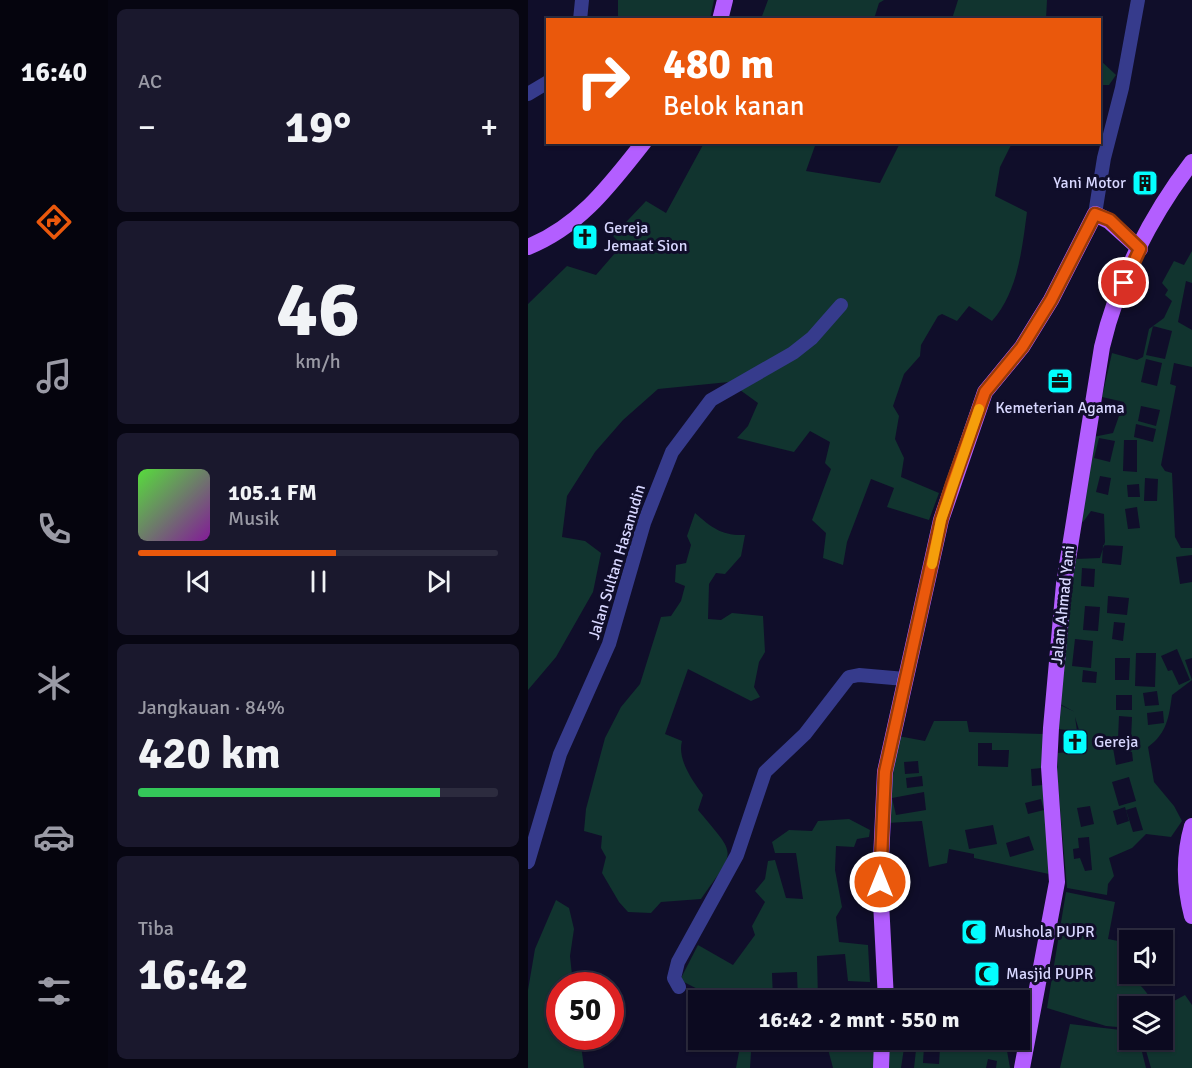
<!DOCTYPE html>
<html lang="id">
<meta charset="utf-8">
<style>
:root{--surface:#0c0a20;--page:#1a182d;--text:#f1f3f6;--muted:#9a9aa5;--line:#2c2b3e;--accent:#ea580c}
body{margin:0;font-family:Signika,sans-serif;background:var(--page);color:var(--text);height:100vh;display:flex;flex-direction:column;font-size:22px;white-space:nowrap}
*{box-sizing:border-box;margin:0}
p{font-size:20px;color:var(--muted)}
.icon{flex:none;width:33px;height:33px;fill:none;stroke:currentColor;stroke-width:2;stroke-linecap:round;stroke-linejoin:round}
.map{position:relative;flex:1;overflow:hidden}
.drawer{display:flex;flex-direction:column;gap:9px;padding:9px;background:#070612;width:420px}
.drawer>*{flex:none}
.top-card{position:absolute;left:18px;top:18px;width:555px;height:126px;border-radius:0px;box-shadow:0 2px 4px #0004,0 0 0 2px var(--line);background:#ea580c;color:#fff;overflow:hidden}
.buttons{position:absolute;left:591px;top:930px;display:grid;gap:12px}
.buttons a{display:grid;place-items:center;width:54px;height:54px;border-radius:0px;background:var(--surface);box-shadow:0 2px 4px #0004,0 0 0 2px var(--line);font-size:30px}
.speed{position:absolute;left:18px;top:972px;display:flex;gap:12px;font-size:30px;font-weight:700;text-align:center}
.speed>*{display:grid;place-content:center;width:78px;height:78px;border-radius:50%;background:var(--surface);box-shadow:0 2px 4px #0004,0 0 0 2px var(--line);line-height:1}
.speed .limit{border:9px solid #d22;background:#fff;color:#111}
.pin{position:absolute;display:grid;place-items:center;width:51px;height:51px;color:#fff;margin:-26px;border:3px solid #fff;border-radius:50%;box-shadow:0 2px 6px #0007}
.me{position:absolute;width:66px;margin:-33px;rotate:0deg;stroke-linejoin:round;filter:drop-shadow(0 0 4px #0008)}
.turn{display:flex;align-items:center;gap:21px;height:126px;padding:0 18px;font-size:27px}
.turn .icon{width:78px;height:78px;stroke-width:2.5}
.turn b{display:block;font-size:42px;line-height:51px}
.big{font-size:45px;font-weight:700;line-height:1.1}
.drawer .card{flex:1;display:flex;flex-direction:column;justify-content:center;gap:9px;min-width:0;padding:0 21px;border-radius:9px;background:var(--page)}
.drawer .dial{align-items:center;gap:0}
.dial b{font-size:78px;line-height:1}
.song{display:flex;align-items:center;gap:18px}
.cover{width:72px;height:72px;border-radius:9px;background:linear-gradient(135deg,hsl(110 70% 55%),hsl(290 70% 35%))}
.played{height:6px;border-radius:3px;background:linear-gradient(90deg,var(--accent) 55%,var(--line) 55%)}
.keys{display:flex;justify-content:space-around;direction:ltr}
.heat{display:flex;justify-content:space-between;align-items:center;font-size:33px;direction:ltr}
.charge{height:9px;border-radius:4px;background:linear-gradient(90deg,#34c759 84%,var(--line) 0)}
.trip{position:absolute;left:160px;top:990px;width:342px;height:60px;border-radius:0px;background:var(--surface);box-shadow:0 2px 4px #0004,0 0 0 2px var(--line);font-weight:700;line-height:60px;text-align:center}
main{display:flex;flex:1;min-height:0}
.menu{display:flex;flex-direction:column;width:108px;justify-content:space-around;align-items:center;background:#05040d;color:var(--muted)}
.menu .icon{width:42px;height:42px}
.menu .on{color:var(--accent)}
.menu b{font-size:27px;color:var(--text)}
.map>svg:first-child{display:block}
.green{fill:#11342f;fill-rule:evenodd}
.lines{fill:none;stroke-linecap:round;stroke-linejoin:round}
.minor{stroke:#363b8c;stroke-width:14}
.major{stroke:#b35eff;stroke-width:16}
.route-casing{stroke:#983908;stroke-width:15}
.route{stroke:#ea580c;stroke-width:10}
.slow{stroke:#f59e0b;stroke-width:10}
.labels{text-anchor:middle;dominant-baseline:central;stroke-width:6;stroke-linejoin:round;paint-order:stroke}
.poi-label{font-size:16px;fill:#d8d7ff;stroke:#100e2a;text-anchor:start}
.street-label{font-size:16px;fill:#d8d7ff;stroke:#100e2a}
</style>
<main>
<nav class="menu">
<b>16:40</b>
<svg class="icon on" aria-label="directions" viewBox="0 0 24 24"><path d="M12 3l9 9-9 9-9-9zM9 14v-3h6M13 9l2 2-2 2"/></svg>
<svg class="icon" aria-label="music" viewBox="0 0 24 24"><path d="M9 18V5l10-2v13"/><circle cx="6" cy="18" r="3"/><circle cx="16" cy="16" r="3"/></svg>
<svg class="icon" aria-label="phone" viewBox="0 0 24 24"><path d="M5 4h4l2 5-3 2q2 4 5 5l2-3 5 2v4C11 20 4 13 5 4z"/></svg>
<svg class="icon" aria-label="climate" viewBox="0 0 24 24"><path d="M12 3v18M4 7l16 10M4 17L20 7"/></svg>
<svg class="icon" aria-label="car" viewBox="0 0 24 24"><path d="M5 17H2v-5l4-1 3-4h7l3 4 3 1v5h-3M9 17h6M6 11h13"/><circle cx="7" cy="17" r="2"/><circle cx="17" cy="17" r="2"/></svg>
<svg class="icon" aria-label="filters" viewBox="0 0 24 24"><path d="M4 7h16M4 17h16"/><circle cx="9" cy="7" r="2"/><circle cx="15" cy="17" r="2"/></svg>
</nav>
<section class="drawer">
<div class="card"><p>AC</p>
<div class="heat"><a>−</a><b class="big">19°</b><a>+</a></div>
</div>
<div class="card dial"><b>46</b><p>km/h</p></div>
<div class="card">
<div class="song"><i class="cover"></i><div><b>105.1 FM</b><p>Musik</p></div></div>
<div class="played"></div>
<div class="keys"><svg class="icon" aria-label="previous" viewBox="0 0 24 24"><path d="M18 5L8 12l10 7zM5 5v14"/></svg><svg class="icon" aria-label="pause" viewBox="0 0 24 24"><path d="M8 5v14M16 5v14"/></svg><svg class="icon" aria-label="next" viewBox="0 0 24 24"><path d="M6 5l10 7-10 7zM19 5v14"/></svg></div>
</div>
<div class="card"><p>Jangkauan · 84%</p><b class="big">420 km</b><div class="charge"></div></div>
<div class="card"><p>Tiba</p><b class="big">16:42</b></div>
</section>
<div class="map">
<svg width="664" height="1068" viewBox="0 0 664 1068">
<rect width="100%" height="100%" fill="#100e2a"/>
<g class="green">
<path d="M90,0H186L182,19L90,20Z"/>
<path d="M240,0H356L351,3L346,19H233Z"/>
<path d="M430,0H519L518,19H424Z"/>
<path d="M572,60L588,75L581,85H572Z"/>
<path d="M176,143H288L278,171L352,183L372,143H484L472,167L467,196L499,212C494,249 490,292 464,321L441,306L429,321L414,314L410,316L393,345L392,356L376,374L365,406L371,416L367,439L376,458L373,477L411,493L401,520L359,507L366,488L343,479L319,542L315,565L295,558L298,533L284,520L303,469L297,463L302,442L282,431L266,452L209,438L220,426L230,403L201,382L130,389L95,420L67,452L39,496L34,537L57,541L73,553L65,592L28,657L0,690V304L39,266L68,275L94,245L85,236L118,201L138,213Z"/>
<path d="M664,251V283L658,281L650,322L664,330V367L646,363L642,384L648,386L633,465L637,471L644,473L647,537L653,548H664V555L648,557L652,584L664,582V658L657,660L664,680L644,695C641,717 639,733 620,747L626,782L646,806L654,821L643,837L618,834L604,848L581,858L586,876L580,884L579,895L539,888L529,773L530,753L559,750L558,731L551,730L547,717L549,731L530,729V704L547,712L530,703L544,570L548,559L572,558L577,542L576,514L563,511L555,522L550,520L558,463L565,437L585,433L596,402L574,397L584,353L609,360L615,357L621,329L636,318L644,301L637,295L640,290L634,283L646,261L656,265ZM625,326L644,331L637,359L618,355ZM618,359L634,363L629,386L613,382ZM613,406L632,410L628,426L610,421ZM608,424L628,429L625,442L606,437ZM571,438L587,441L582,462L566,458ZM596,440H609V472L595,471ZM572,476L583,478L580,495L568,492ZM617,478L630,479L629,501H616ZM611,484L612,497H600L599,485ZM609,507L612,528L600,529L597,509ZM575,545L595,546L593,565L574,563ZM554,568L567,569L566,587L553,586ZM580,596L601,598L599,615L579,613ZM557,606L572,607L570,631L555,630ZM586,622L597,623L595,641L584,639ZM547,639L565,641L563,668L544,666ZM649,649L662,680L651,685L644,670L640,671L633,656ZM608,653H628L627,687L607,686ZM587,658H602L601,680H587ZM555,670L569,672L568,683L554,682ZM629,691L631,705L617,706L615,693ZM588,695H604V710H588ZM635,711L636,723L620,725L619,713ZM591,716L604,717L603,740L590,739ZM596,747L597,752H604L605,761L588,765L585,748ZM601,777L608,801L591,806L584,782ZM562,806L566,824L553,827L549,808ZM597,807L601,821L589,825L585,811ZM608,807L615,830L605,832L598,810ZM561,837L564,870L557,871L552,858L546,859L545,849L551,848L550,838Z"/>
<path d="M167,513C184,528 194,536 217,535L213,556L197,574L188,573L181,584L180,619L193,620L204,613L235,616L237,652L231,662L226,687L232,697L223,701L160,669L137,734L154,741C149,759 164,780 175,795L170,810C209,857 209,848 173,899L133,902L123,913L100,912L91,902L74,873L78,857L73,848L74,836L56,831L58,809L77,738L93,707L112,684L133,617L143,616L153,601L157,586L147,582L148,565L158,563L163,545L159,536Z"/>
<path d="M406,721H439L441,732L515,734L521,874L446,858V854L421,849L419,863L401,867L394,821L359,823L370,736L397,741ZM450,743H464V750H481L480,767L450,766ZM390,761L391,773L377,774L376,762ZM514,768L515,785L504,786L503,769ZM394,776L395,786L379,788L378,778ZM396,792L398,810L368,815L364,798ZM513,799L516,810L500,814L497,803ZM465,825L469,844L441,849L437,830ZM501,836L506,850L482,857L478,843Z"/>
<path d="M321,819L342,830L341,837L329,839L326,847L308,846L307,870L314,907L308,917L311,942L340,945L342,982L320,981L317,954L289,956L290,1000H270L269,972L244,973L245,1000H191L152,980L170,945L205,965L227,935L224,926L237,902L227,891L237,879L240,861L247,860L258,898L275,899L268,853H247L244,842L261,830L284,831L290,821Z"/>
<path d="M538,892L587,902L580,939L595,942L601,948L602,974H607L606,981C619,988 620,1000 633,1006H602L601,1028L578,1026L519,1008Z"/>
<path d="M28,900L41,908L46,929L42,956L45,985L32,986V1036L52,1037L56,1068H0V990L7,949Z"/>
<path d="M657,995L664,1005V1068H623L615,1040H634L635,1007Z"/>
<path d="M542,1024L601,1031L602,1040H611L618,1068H532Z"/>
<path d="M199,1040H250H246L247,1051L229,1044L223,1052L222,1068H208L212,1047Z"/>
<path d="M301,1040H345L349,1068H305L300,1049Z"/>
<path d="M359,1040H450L478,1045L482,1068H468L469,1061L460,1059L458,1068H386L388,1050L376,1048L373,1068H358ZM396,1046L412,1048L411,1064L395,1063Z"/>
</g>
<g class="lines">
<g class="minor">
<path d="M52,20L54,0"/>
<path d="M0,94L20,82"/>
<path d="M567,214L576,158L594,88L610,0"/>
<path d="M0,862L32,754L81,644L116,523L144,452L183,400L265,353L284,338L313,305"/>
<path d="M151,987L146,978L150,962L209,855L237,772L277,734L321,677L331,675L377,679"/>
</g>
<g class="major">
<path d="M192,20L197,0"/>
<path d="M0,247C52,226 82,185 116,142"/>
<path d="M664,826C655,857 656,885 664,916"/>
<path d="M358,1000L352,882L357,772L413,520L457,392L494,347L523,300L567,214L581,221L612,249"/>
<path d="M353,1068L354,1040"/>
<path d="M494,1068L529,882L521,767L523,728L536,584L574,347C589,282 623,215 664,162"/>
</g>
</g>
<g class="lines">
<g class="route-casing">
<path id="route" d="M352,882L357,772L413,520L424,485L457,392L494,347L523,300L567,214L582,220L612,249L596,283"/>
</g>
<use href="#route" class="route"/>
<path class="slow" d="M404,564L413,520L451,409"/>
</g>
<defs>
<g id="building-square" transform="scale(1.35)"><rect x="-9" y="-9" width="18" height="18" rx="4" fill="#03feff" stroke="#100e2a"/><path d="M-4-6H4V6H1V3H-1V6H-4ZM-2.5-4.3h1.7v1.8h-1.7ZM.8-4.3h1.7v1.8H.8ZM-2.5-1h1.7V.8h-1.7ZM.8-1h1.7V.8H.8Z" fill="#111"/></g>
<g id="church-square" transform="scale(1.35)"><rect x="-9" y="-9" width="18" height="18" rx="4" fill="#03feff" stroke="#100e2a"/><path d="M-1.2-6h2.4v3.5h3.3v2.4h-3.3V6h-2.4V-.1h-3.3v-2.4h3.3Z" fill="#111"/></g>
<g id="office-square" transform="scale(1.35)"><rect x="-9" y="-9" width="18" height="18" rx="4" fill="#03feff" stroke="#100e2a"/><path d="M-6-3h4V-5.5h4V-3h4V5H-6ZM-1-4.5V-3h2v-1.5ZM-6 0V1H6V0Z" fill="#111"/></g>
<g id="mosque-square" transform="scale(1.35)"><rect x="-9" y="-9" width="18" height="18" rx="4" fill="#03feff" stroke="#100e2a"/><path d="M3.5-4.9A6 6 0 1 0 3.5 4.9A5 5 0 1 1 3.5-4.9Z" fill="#111"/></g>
</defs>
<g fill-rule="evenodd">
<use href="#building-square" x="617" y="183"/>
<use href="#church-square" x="57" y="237"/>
<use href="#office-square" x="532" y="381"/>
<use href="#church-square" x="547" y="742"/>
<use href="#mosque-square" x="446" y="932"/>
<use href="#mosque-square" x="459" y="974"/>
</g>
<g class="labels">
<g class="poi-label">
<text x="598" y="183" text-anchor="end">Yani Motor</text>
<text x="76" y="228">Gereja<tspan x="76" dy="18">Jemaat Sion</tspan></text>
<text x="532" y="408" text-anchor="middle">Kemeterian Agama</text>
<text x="566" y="742">Gereja</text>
<text x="466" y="932">Mushola PUPR</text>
<text x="478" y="974">Masjid PUPR</text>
</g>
<g class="street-label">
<text transform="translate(89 562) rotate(-73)">Jalan Sultan Hasanudin</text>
<text transform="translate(535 605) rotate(-84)">Jalan Ahmad Yani</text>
</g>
</g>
</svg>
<div class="buttons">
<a><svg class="icon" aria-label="sound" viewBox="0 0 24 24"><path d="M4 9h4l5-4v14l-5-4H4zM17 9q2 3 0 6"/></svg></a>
<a><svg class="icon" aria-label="layers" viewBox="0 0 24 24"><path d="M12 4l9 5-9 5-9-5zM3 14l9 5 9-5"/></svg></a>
</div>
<div class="speed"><div class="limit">50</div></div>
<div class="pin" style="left:596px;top:283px;background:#d93025"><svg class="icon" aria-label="arrive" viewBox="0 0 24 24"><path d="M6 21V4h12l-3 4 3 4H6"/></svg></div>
<svg class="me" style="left:352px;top:882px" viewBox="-20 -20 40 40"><circle r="17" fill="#ea580c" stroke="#fff" stroke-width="3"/><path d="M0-11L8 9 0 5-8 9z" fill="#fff"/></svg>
<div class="trip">16:42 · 2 mnt · 550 m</div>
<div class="top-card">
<div class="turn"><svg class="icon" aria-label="right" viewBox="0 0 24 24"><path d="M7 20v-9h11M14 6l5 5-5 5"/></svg><div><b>480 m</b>Belok kanan</div></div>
</div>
</div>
</main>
